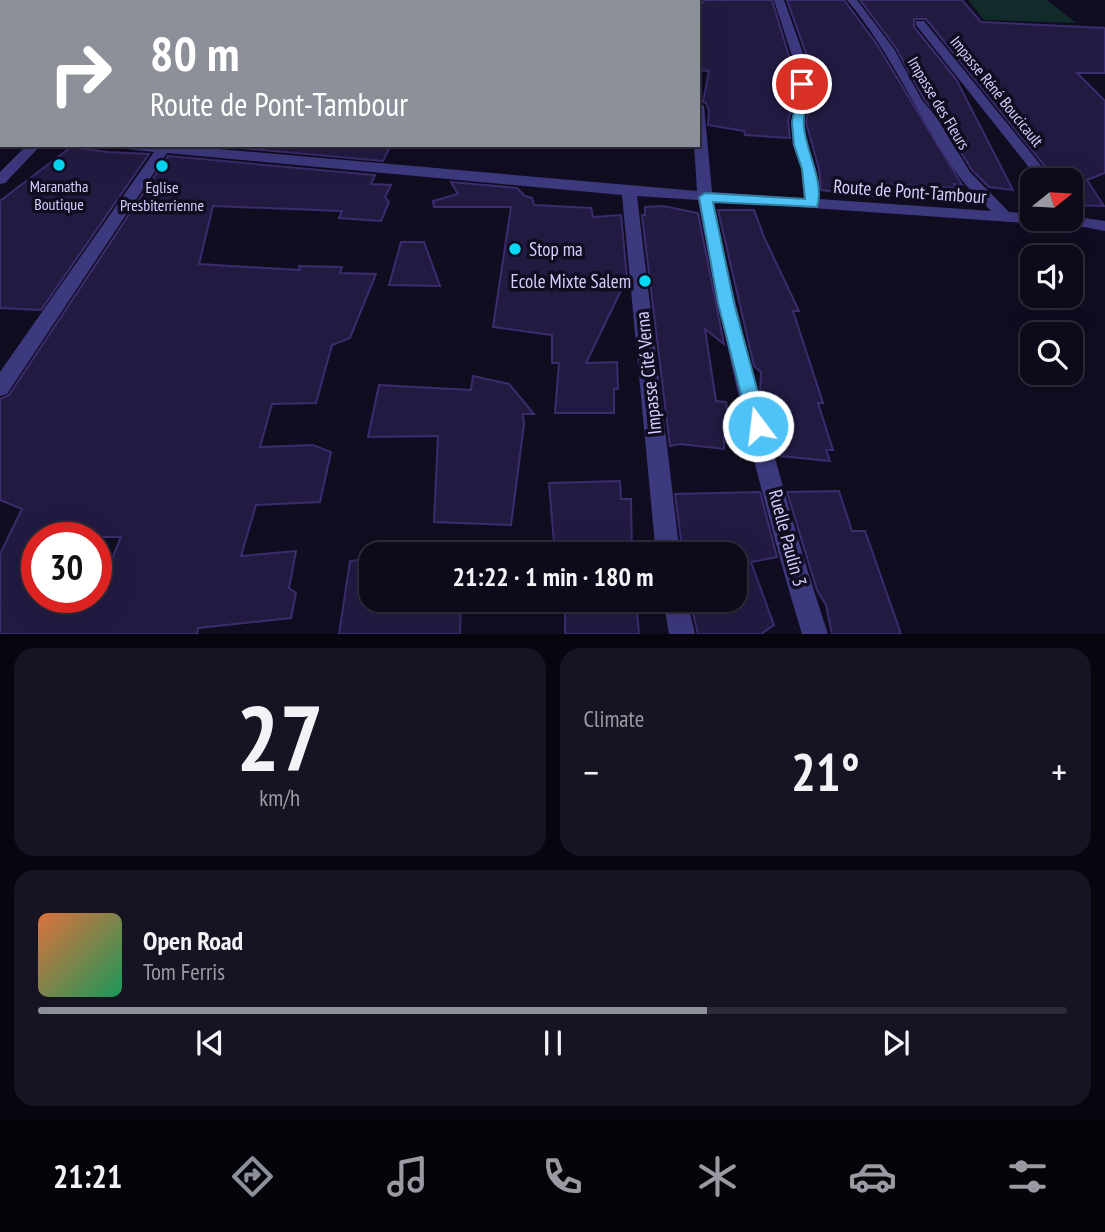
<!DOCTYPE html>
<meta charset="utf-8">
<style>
:root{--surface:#0d0a19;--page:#161322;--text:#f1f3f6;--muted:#9a9aa2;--line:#2d2b38;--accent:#8c9099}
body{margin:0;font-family:"PT Sans Narrow",sans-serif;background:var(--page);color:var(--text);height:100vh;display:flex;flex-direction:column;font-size:26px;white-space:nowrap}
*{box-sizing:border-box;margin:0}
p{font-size:23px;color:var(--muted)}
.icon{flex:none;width:38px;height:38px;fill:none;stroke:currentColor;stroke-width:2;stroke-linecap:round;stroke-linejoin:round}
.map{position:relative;height:634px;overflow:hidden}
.details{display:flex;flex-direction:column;gap:14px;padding:14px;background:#07060e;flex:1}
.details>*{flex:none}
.top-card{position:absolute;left:0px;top:0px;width:700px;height:147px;box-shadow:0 7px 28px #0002,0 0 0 2px var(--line);background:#8c9099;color:#fff;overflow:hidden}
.needle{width:46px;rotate:72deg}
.controls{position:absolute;left:1020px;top:168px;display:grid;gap:14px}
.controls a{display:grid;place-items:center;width:63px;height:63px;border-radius:14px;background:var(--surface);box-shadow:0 7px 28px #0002,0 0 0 2px var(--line);font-size:35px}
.speed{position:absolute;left:21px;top:522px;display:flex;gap:14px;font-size:35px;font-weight:700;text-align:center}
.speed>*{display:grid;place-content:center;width:91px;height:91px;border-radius:50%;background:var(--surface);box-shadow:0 7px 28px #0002,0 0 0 2px var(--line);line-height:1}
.speed .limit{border:10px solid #d22;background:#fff;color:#111}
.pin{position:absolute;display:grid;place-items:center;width:60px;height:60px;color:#fff;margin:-30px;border:4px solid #fff;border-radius:50%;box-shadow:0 2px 7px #0007}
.me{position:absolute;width:77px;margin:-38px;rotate:345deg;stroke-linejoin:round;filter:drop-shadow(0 0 5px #0008)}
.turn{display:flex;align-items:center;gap:24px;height:147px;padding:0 35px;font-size:32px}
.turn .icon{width:91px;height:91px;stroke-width:2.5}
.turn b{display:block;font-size:49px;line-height:60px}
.big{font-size:52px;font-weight:700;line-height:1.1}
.details .tile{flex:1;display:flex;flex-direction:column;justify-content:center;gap:10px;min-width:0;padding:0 24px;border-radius:21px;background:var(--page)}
.details .dial{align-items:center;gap:0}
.dial b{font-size:91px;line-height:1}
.song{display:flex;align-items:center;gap:21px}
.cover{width:84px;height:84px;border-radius:10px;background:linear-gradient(135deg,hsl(20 70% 55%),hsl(150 70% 35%))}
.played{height:7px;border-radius:4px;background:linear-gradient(90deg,var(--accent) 65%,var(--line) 65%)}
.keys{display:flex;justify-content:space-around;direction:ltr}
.heat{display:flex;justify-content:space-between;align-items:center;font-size:38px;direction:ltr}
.details .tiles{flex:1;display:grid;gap:14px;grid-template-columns:1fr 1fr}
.tile:last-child{grid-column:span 2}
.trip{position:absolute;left:359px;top:542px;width:388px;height:70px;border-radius:21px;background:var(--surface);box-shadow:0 7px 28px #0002,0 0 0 2px var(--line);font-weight:700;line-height:70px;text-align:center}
.tab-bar{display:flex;height:112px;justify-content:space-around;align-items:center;background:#05040a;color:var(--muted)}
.tab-bar .icon{width:49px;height:49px}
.tab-bar .active{color:var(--accent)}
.tab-bar b{font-size:32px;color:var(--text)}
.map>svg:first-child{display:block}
.green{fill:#112b2a}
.building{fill:#231a42;stroke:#3a2c6d;stroke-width:2;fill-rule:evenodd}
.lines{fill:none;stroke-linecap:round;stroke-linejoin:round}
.street{fill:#3d397f;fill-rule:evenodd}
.route{fill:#4fc3f7;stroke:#337fa1;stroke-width:2}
.poi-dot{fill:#03d8f5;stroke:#110d21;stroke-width:2.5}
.labels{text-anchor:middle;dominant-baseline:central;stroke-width:7;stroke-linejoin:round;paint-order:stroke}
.far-street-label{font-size:16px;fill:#d5cefe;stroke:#110d21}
.far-poi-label{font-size:16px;fill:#d5cefe;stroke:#110d21}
.street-label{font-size:19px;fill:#d5cefe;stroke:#110d21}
.poi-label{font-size:19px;fill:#d5cefe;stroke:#110d21;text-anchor:start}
</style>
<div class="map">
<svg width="1105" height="634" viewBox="0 0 1105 634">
<rect width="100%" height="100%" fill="#110d21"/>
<path class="green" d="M968,0H1047L1076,23L984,20Z"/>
<g class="building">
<path d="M705,0H772L791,63L795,93L788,121L790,138L745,135L744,131L708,125L709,111L706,103L703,102L709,71L700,70L698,57V7Z"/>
<path d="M787,0H844L876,43L962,185L954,184L957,188L885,184L886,187H876L878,197L821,190L819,169L806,122L813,94L809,62Z"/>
<path d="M860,0H962L981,22L1105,28V73H1077L1105,101V173L1087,180L1104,206L1071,205V180H1056L926,19H914V27L956,79L1013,190L989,187L972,170L939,117L924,99L896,48Z"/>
<path d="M206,145H391L383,161Z"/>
<path d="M71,147L107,152L149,154L41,310L0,308V201Z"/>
<path d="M168,156L375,175L371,184L391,185L385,197L389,202L381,221L339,218L342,211L213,206L199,264L300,270L299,266L342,267L340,273L376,274L350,338L332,345L316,403L272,404L260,447L313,445L331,452L320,502L256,505L241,556L296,551L289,588L296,593L291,618L198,628L197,634H0V554L22,509L0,500V399L9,395ZM37,537H121L96,597H37Z"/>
<path d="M451,182L517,188L525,196L532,198L534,205L591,208L593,217L621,215L627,278L586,363L617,362L618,389H614V413H555L559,363H552V335L493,327L511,207H434L433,201L458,194Z"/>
<path d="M663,206L698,213L724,344L705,329L716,401L726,402L731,436H724V449L680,444L670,446L642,215H645V207Z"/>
<path d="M718,210H754L764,237L799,311H793L823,403H818L833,450H826L830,461L781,456L773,432L769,395L760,392L761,372L754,366Z"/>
<path d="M401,242H424L440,286L389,285Z"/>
<path d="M473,376L509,384L534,414H523L524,424L511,525L434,522L438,436L368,437L379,385L471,390Z"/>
<path d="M620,481L621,499H631L632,555H555L549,483Z"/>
<path d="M839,491L852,531H865L901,634H832L826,605L817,590L787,492Z"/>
<path d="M760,492L777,557L751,562L774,625L761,634H698L690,600H735V555H683L675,494Z"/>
<path d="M371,559V600H461L460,634H339L350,561Z"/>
<path d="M565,600H636L639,634H565Z"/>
</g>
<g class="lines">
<g class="street">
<path d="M51,0H61L49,2Z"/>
<path d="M158,0H168L156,2Z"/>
<path d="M230,0H240L229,2Z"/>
<path d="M316,0H326L315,2Z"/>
<rect x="422" y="0" width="10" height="2"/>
<path d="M692,0H702V2L698,5V2Z"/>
<path d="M774,0H784L806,62L810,93L803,122L807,145L816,169L819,199L991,211C980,199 967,188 958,175C918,118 892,53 847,0H857L894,49L922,100L937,118L970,172L1009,212L1032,214V219H1071V216L1105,221V231L1083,227L713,201C744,347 781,492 828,634H802C759,492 725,346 698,200L637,196L680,555H656L622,195L167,153L7,394L0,396V372L154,152L126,149L120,145H173L697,191L694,145H698V102L704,106L712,192L804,198L802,169L793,145L791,122L798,93L794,62Z"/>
<path d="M916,21H924L1053,180H1039L916,25Z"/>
<path d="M0,46H2L0,54Z"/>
<rect x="0" y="128" width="2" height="8"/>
<path d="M27,145H41L5,183L0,184V172Z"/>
<path d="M663,600H687L695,634H669Z"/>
</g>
</g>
<path class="route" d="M802,81L807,84C810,99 802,112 804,127C806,152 825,183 817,207L713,202L734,303L767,426L765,432L758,434L752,432L749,426L718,303L699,197L705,193L805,199L802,169L794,145L792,122L798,93L796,84Z"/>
<g class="poi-dot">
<circle cx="59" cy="165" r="7"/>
<circle cx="162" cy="166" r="7"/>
<circle cx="515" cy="249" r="7"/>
<circle cx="645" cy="281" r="7"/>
</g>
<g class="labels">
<g class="far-street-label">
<text transform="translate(997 91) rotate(51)">Impasse Réné Boucicault</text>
<text transform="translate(939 103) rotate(59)">Impasse des Fleurs</text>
</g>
<g class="far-poi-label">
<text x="59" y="186">Maranatha<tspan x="59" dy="18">Boutique</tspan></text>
<text x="162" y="187">Eglise<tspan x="162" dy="18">Presbiterrienne</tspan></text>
</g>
<g class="street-label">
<text transform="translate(910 191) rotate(4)">Route de Pont-Tambour</text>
<text transform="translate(648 373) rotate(-96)">Impasse Cité Verna</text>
<text transform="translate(788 538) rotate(75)">Ruelle Paulin 3</text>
</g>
<g class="poi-label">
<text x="529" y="249">Stop ma</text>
<text x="631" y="281" text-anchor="end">Ecole Mixte Salem</text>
</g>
</g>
</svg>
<div class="controls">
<a><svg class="needle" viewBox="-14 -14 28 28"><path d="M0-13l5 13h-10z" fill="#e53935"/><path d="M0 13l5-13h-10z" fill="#9a9aa2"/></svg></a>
<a><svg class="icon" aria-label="sound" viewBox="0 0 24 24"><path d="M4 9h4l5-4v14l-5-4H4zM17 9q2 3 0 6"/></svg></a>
<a><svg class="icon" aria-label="search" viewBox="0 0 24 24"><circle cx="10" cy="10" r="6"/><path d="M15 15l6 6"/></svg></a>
</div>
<div class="speed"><div class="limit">30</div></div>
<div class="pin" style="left:802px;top:84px;background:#d93025"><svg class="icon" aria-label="arrive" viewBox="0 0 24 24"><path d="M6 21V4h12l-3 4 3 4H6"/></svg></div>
<svg class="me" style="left:758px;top:426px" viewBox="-20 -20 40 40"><circle r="17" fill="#4fc3f7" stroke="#fff" stroke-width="3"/><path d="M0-11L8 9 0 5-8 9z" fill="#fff"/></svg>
<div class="trip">21:22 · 1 min · 180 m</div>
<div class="top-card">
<div class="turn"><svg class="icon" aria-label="right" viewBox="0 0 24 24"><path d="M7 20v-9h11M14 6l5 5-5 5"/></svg><div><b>80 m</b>Route de Pont-Tambour</div></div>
</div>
</div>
<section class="details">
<div class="tiles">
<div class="tile dial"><b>27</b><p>km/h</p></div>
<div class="tile"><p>Climate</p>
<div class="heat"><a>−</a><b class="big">21°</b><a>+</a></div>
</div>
<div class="tile">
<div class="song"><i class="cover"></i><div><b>Open Road</b><p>Tom Ferris</p></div></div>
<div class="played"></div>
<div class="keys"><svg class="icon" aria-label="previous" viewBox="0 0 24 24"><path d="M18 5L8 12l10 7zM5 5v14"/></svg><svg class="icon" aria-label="pause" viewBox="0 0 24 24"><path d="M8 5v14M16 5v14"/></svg><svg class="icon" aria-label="next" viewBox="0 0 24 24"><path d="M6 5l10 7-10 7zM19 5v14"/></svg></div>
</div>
</div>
</section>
<nav class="tab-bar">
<b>21:21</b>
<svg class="icon active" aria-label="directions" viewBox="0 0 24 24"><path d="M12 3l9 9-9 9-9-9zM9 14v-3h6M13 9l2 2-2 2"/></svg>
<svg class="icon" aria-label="music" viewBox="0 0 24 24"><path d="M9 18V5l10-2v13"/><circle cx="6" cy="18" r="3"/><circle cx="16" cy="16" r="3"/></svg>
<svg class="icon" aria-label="phone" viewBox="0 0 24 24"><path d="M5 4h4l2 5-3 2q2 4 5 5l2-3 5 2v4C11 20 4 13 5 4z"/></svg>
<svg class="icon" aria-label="climate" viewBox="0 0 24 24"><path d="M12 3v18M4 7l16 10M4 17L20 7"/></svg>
<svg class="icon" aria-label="car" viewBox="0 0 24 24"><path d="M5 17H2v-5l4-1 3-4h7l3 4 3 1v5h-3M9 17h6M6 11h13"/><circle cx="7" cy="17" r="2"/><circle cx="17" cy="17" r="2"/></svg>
<svg class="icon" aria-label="filters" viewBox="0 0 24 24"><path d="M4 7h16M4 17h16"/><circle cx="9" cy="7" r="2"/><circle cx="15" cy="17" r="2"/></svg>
</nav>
